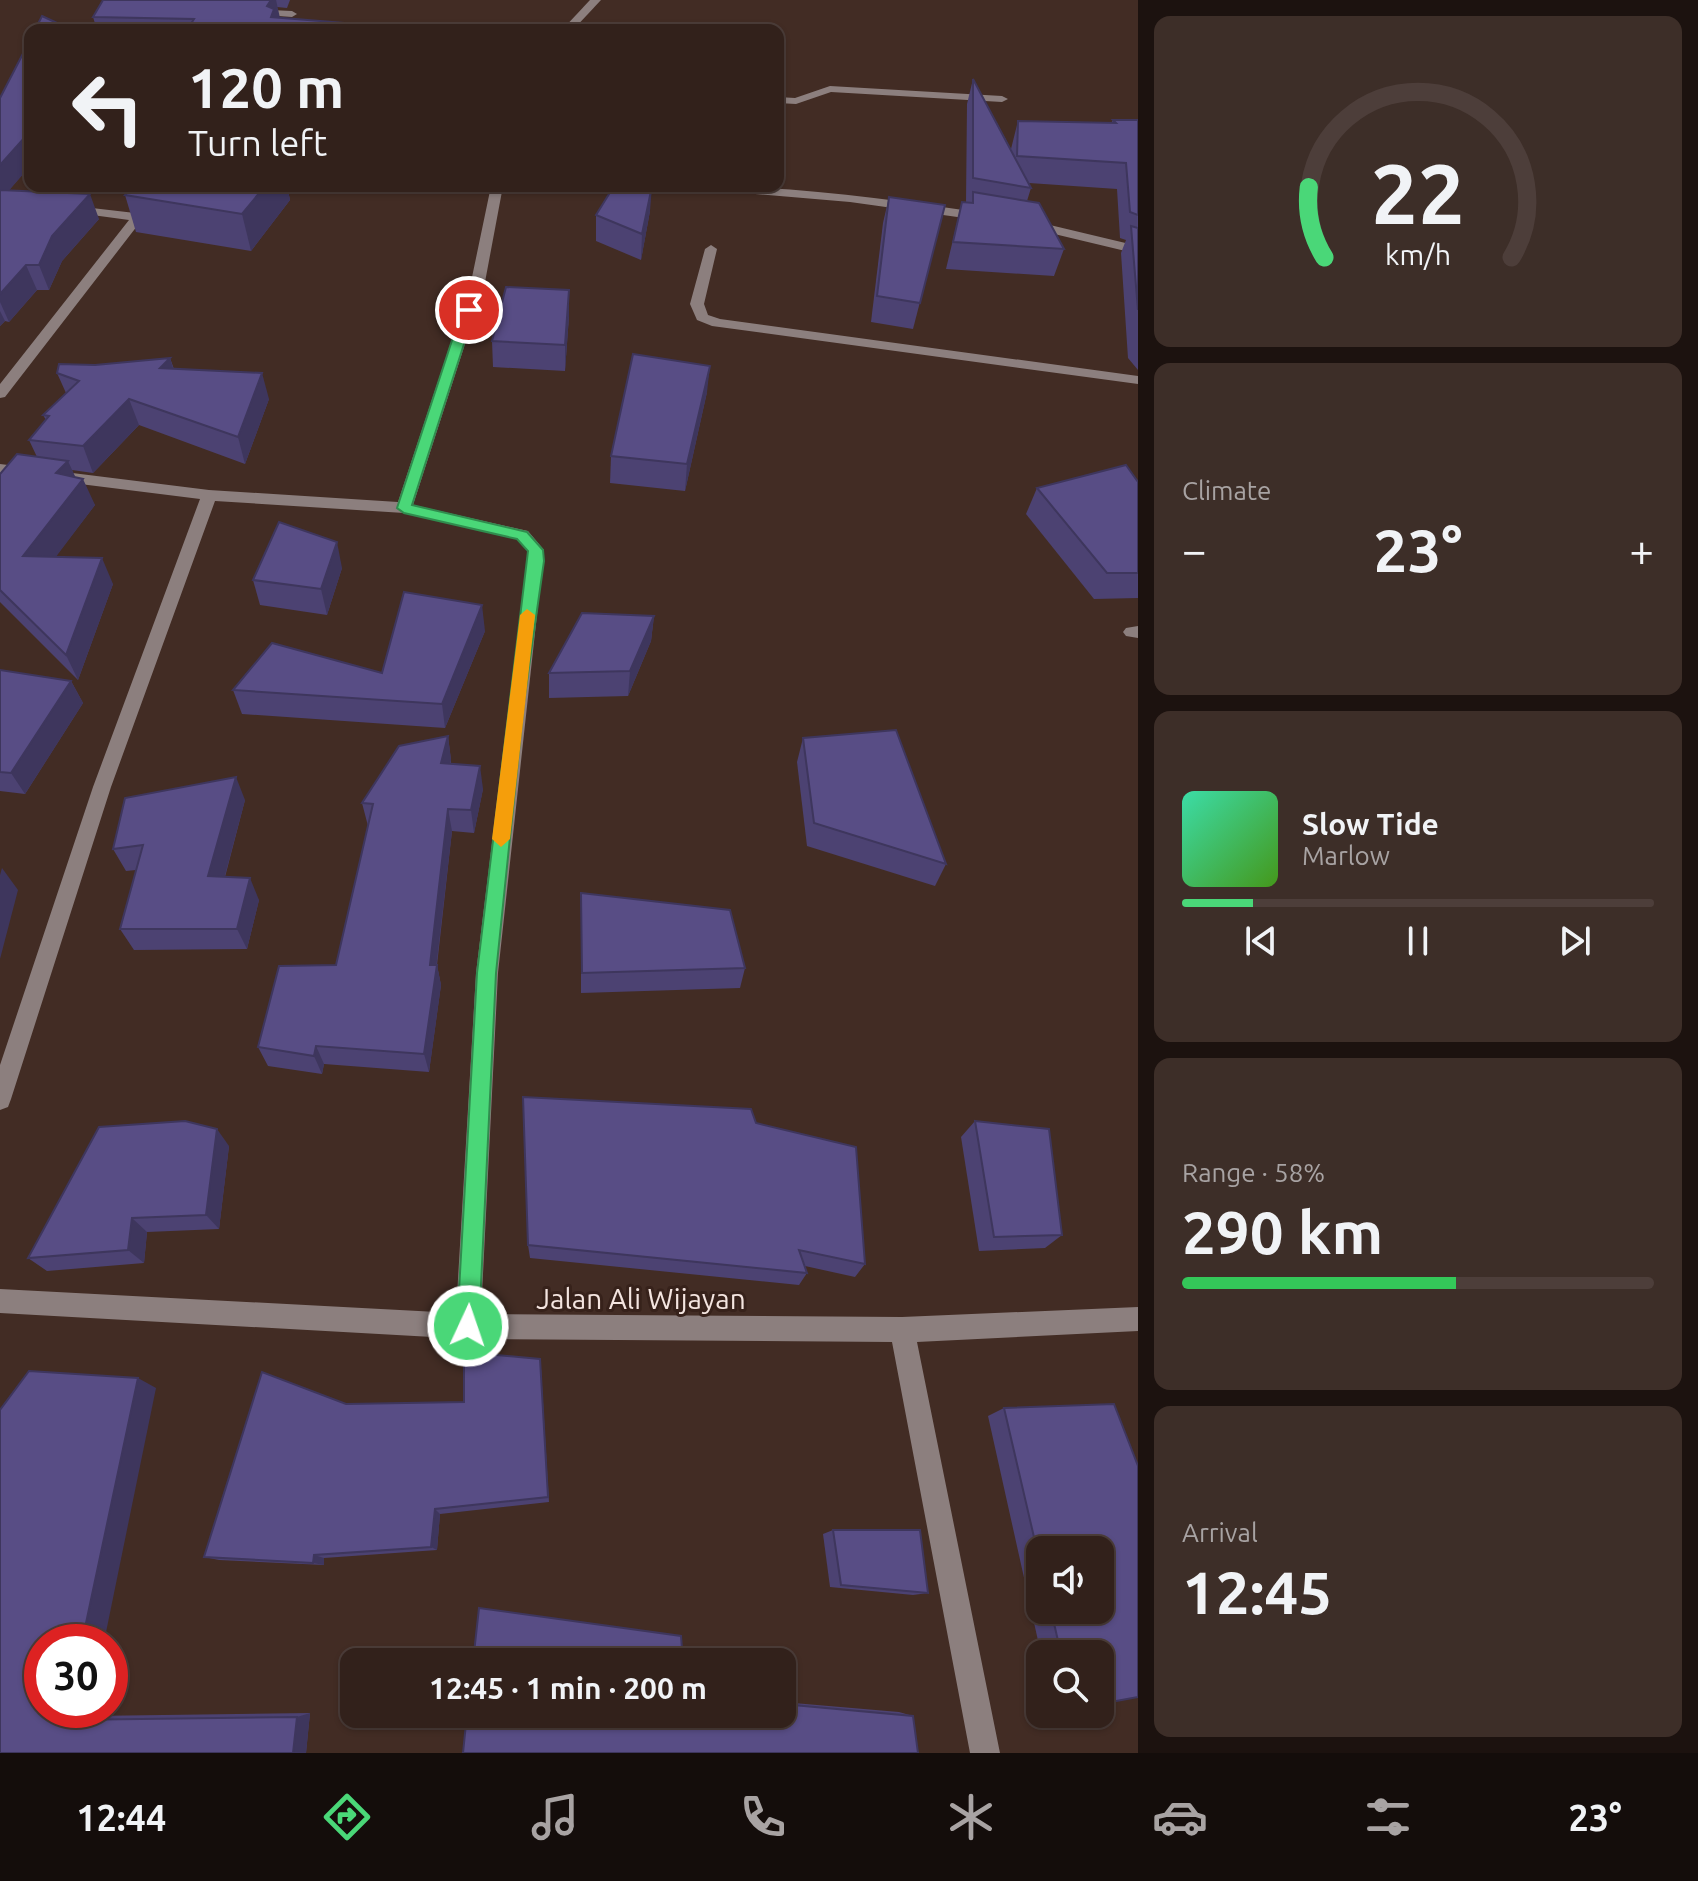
<!DOCTYPE html>
<meta charset="utf-8">
<style>
:root{--surface:#32211b;--page:#3d2e28;--text:#f1f3f6;--muted:#a8a3a3;--line:#4d3e3a;--accent:#4ad778}
body{margin:0;font-family:Ubuntu,sans-serif;background:var(--page);color:var(--text);height:100vh;display:flex;flex-direction:column;font-size:30px;white-space:nowrap}
*{box-sizing:border-box;margin:0}
p{font-size:26px;color:var(--muted)}
.icon{flex:none;width:44px;height:44px;fill:none;stroke:currentColor;stroke-width:2;stroke-linecap:round;stroke-linejoin:round}
.map{position:relative;flex:1;overflow:hidden}
.sheet{display:flex;flex-direction:column;gap:16px;padding:16px;background:#1c120f;width:560px}
.sheet>*{flex:none}
.guide{position:absolute;left:24px;top:24px;width:760px;height:168px;border-radius:16px;box-shadow:0 2px 6px #0004,0 0 0 2px var(--line);background:#32211b;color:var(--text);overflow:hidden}
.buttons{position:absolute;left:1026px;top:1536px;display:grid;gap:16px}
.buttons a{display:grid;place-items:center;width:88px;height:88px;border-radius:16px;background:var(--surface);box-shadow:0 2px 6px #0004,0 0 0 2px var(--line);font-size:40px}
.speed{position:absolute;left:24px;top:1624px;display:flex;gap:16px;font-size:40px;font-weight:700;text-align:center}
.speed>*{display:grid;place-content:center;width:104px;height:104px;border-radius:50%;background:var(--surface);box-shadow:0 2px 6px #0004,0 0 0 2px var(--line);line-height:1}
.speed .limit{border:12px solid #d22;background:#fff;color:#111}
.pin{position:absolute;display:grid;place-items:center;width:68px;height:68px;color:#fff;margin:-34px;border:4px solid #fff;border-radius:50%;box-shadow:0 2px 8px #0007}
.me{position:absolute;width:88px;margin:-44px;rotate:3deg;stroke-linejoin:round;filter:drop-shadow(0 0 6px #0008)}
.turn{display:flex;align-items:center;gap:28px;height:168px;padding:0 32px;font-size:36px}
.turn .icon{width:104px;height:104px;stroke-width:2.5}
.turn b{display:block;font-size:56px;line-height:68px}
.big{font-size:60px;font-weight:600;line-height:1.1}
.sheet .tile{flex:1;display:flex;flex-direction:column;justify-content:center;gap:12px;min-width:0;padding:0 28px;border-radius:16px;background:var(--page)}
.sheet .dial{align-items:center;gap:0}
.dial svg{height:208px;overflow:visible;fill:none;stroke:var(--line);stroke-width:7;stroke-linecap:round;text-anchor:middle}
.dial text{fill:var(--text);stroke:none}
.song{display:flex;align-items:center;gap:24px}
.cover{width:96px;height:96px;border-radius:12px;background:linear-gradient(135deg,hsl(160 70% 55%),hsl(100 70% 35%))}
.played{height:8px;border-radius:4px;background:linear-gradient(90deg,var(--accent) 15%,var(--line) 15%)}
.keys{display:flex;justify-content:space-around;direction:ltr}
.heat{display:flex;justify-content:space-between;align-items:center;font-size:44px;direction:ltr}
.charge{height:12px;border-radius:6px;background:linear-gradient(90deg,#34c759 58%,var(--line) 0)}
.trip{position:absolute;left:340px;top:1648px;width:456px;height:80px;border-radius:16px;background:var(--surface);box-shadow:0 2px 6px #0004,0 0 0 2px var(--line);font-weight:600;line-height:80px;text-align:center}
.tab-bar{display:flex;height:128px;justify-content:space-around;align-items:center;background:#140d0b;color:var(--muted)}
.tab-bar .icon{width:56px;height:56px}
.tab-bar .on{color:var(--accent)}
.tab-bar b{font-size:36px;color:var(--text)}
main{display:flex;flex:1;min-height:0}
.map>svg:first-child{display:block}
.lines{fill:none;stroke-linecap:round;stroke-linejoin:round}
.minor{fill:#8c7f7e;fill-rule:evenodd}
.wall{fill:#4c4272;fill-rule:evenodd}
.shaded-wall{fill:#3e365d}
.building{fill:#584d85;stroke:#3e365d;stroke-width:2}
.route{fill:#4ad778;stroke:#308c4e;stroke-width:2}
.slow{fill:#f59e0b}
.labels{text-anchor:middle;dominant-baseline:central;stroke-width:6;stroke-linejoin:round;paint-order:stroke}
.near-street-label{font-size:28px;fill:#f4e5e0;stroke:#37221b}
</style>
<main>
<div class="map">
<svg width="1138" height="1753" viewBox="0 0 1138 1753">
<rect width="100%" height="100%" fill="#422c24"/>
<g class="lines">
<g class="minor">
<path d="M590,0H601L573,30H562Z"/>
<path d="M248,9L292,11L297,14L292,17L252,14Z"/>
<path d="M830,86L1002,96L1008,99L1002,102L831,92L796,104L778,103V97L795,98Z"/>
<path d="M156,186H168L5,397L0,398V384L129,220L70,212L64,208L66,205L135,213Z"/>
<path d="M491,186H503L485,282L413,505L528,531L544,550L498,973L481,1314L902,1317L1138,1307V1331L917,1342L1000,1753H970L892,1342L468,1339L0,1313V1289L456,1313L476,973L528,551L517,539L404,513L215,501L111,787L11,1099L8,1107L0,1110V1065L93,787L200,499L0,474V464L209,490L398,502L471,282Z"/>
<path d="M702,186C798,186 891,200 986,213L992,217L986,221L850,202L708,190Z"/>
<path d="M1029,220L1138,246V254L1025,227V221Z"/>
<path d="M711,245L717,249L704,304L708,315L720,319L1138,376V384L712,326L697,320L690,304L705,249Z"/>
<path d="M1138,626V638L1126,636L1123,632L1126,628Z"/>
</g>
</g>
<g class="wall">
<path d="M103,0H290L287,8L277,7L279,18L347,29L364,30H97L93,17Z"/>
<path d="M30,40V166L9,190L99,219L62,261L49,290H37L9,322L5,321L0,326V98Z"/>
<path d="M973,79L1011,149L1018,121L1111,123L1113,120H1138V370L1128,358L1121,253L1126,240L1120,238L1117,189L1029,183L1031,188L1027,201L1064,249L1054,276L946,269L962,202H966L967,104Z"/>
<path d="M134,186H287L290,200L251,251L136,232L125,195Z"/>
<path d="M889,197L945,205L913,329L871,322L883,223Z"/>
<path d="M650,211L641,260L596,241V215Z"/>
<path d="M569,316L565,371L493,367L492,341Z"/>
<path d="M170,358L174,369L269,399L245,464L139,425L93,473L72,470L75,477L95,505L55,557L113,584L78,680L0,602V474L37,457L29,440L46,420L43,415L66,393L57,373L95,365Z"/>
<path d="M707,392L685,491L610,483L611,456Z"/>
<path d="M1138,482V598L1094,599L1026,514L1037,488Z"/>
<path d="M342,568L327,615L260,605L253,580Z"/>
<path d="M654,616L651,641L628,696L549,698V673Z"/>
<path d="M485,631L445,728L242,714L233,690L382,673Z"/>
<path d="M0,670L71,681L83,703L25,794L0,791Z"/>
<path d="M448,736L451,760V763L483,789L474,833L452,831L437,965L441,985L429,1072L324,1064L322,1074L268,1066L258,1047L336,965L368,826L362,803Z"/>
<path d="M803,738L946,864L935,886L807,846L797,762Z"/>
<path d="M245,800L225,877L259,900L247,949L134,950L120,929L136,870L126,871L113,849Z"/>
<path d="M581,893L745,968L740,988L581,993Z"/>
<path d="M975,1121L1062,1235L1045,1248L979,1251L961,1137Z"/>
<path d="M756,1123L865,1264L855,1277L805,1266L807,1273L799,1285L530,1258L528,1245Z"/>
<path d="M229,1146L219,1229L147,1232L144,1263L47,1271L28,1258Z"/>
<path d="M541,1369L549,1502L440,1514L437,1550L324,1558V1565L219,1560L204,1557L346,1404L464,1402Z"/>
<path d="M156,1388L42,1710H90L89,1716L310,1713L306,1753H0Z"/>
<path d="M1114,1404L1138,1466V1697L1100,1704V1654H1041L988,1416L1004,1408ZM1040,1550H1100V1610H1040Z"/>
<path d="M833,1530L928,1593L913,1595L830,1587L823,1534Z"/>
<path d="M782,1702L899,1712L913,1716L782,1714Z"/>
</g>
<g class="shaded-wall">
<path d="M271,0H276L280,18L274,30L267,6Z"/>
<path d="M30,127V166L0,201V165Z"/>
<path d="M265,186H287L290,200L251,251L242,214Z"/>
<path d="M652,186L650,211L641,260L642,234Z"/>
<path d="M90,194L99,219L62,261L49,290L39,265L52,236Z"/>
<path d="M26,265L37,290L9,322L0,302V294Z"/>
<path d="M569,290V316L565,371V345Z"/>
<path d="M0,311L5,321L0,326Z"/>
<path d="M170,358L178,384L160,368Z"/>
<path d="M710,366L707,392L685,491L687,464Z"/>
<path d="M262,373L269,399L245,464L238,437Z"/>
<path d="M129,399L139,425L93,473L83,446Z"/>
<path d="M68,461L79,485L83,479L95,505L37,582L23,556L56,473Z"/>
<path d="M337,542L342,568L327,615L321,589Z"/>
<path d="M102,558L113,584L78,680L66,655Z"/>
<path d="M482,605L485,631L445,728L442,704Z"/>
<path d="M654,616L651,641L628,696L630,671Z"/>
<path d="M71,681L83,703L25,794L11,773Z"/>
<path d="M448,736L451,760L445,786L441,763Z"/>
<path d="M480,766L483,789L474,833L471,810Z"/>
<path d="M236,777L245,800L219,898L208,876Z"/>
<path d="M448,809L452,831L436,969L437,965L441,985L429,1072L424,1054L430,965Z"/>
<path d="M2,868L18,890L0,959V875Z"/>
<path d="M250,878L259,900L247,949L237,929Z"/>
<path d="M316,1046L324,1064L322,1074L314,1056Z"/>
<path d="M217,1129L229,1146L219,1229L206,1215Z"/>
<path d="M132,1218L147,1232L144,1263L128,1250Z"/>
<path d="M138,1378L156,1388L104,1642H82Z"/>
<path d="M435,1509L440,1514L437,1550L431,1547Z"/>
<path d="M314,1555L324,1558V1565L313,1563Z"/>
<path d="M67,1710H90L89,1716L65,1720Z"/>
<path d="M310,1713L306,1753H293L297,1717Z"/>
</g>
<g class="building">
<path d="M103,0H271L267,6L274,9L271,17L346,23L343,28L364,30H187L194,19L93,17Z"/>
<path d="M42,16L72,30H35Z"/>
<path d="M30,40V127L26,136L0,165V98Z"/>
<path d="M973,79L1031,188L973,178Z"/>
<path d="M1113,120H1138V215L1130,212L1126,163L1017,156L1018,121L1116,123Z"/>
<path d="M134,186H265L242,214L125,195Z"/>
<path d="M614,186H652L642,234L596,215Z"/>
<path d="M0,190L90,194L52,236L39,265H26L0,294Z"/>
<path d="M973,192L1039,203L1064,249L953,242L962,202L973,203Z"/>
<path d="M889,197L945,205L920,303L877,296Z"/>
<path d="M1131,226L1138,228V310Z"/>
<path d="M506,287L569,290L565,345L492,341Z"/>
<path d="M633,354L710,366L687,464L611,456Z"/>
<path d="M170,358L160,368L262,373L238,437L129,399L83,446L29,440L49,416L43,415L79,381L57,373L59,364L95,365Z"/>
<path d="M17,454L68,461L56,473L83,479L23,556L102,558L66,655L0,590V474Z"/>
<path d="M1126,465L1138,482V573H1107L1037,488Z"/>
<path d="M279,522L337,542L321,589L253,580Z"/>
<path d="M404,592L482,605L442,704L233,690L272,643L382,673Z"/>
<path d="M582,613L654,616L630,671L549,673Z"/>
<path d="M0,670L71,681L11,773L0,772Z"/>
<path d="M896,730L946,864L814,823L803,738Z"/>
<path d="M448,736L441,763L480,766L471,810L448,809L430,965H437L424,1054L316,1046L314,1056L258,1047L279,966L336,965L373,804L362,803L399,746Z"/>
<path d="M236,777L208,876L250,878L237,929H120L143,845L113,849L125,798Z"/>
<path d="M581,893L730,910L745,968L582,973Z"/>
<path d="M523,1097L751,1109L756,1123L856,1147L865,1264L799,1250L807,1273L528,1245Z"/>
<path d="M185,1121L217,1129L206,1215L132,1218L128,1250L28,1258L99,1127Z"/>
<path d="M975,1121L1049,1129L1062,1235L994,1237Z"/>
<path d="M464,1352L540,1359L548,1497L435,1509L431,1547L314,1555L313,1563L204,1557L262,1372L346,1404L464,1402Z"/>
<path d="M29,1371L138,1378L82,1642H42V1710H67L65,1720L297,1717L293,1753H0V1410Z"/>
<path d="M1114,1404L1138,1466V1697L1100,1704V1654H1061L1051,1610H1100V1550H1040V1563L1004,1408Z"/>
<path d="M833,1530H920L928,1593L841,1585Z"/>
<path d="M479,1608L681,1636L683,1662H473Z"/>
<path d="M782,1704L913,1716L918,1753H463L467,1714H782Z"/>
</g>
<path class="route" d="M469,306L475,310L412,505L527,532L543,550L544,561L524,702L496,973L479,1326L476,1334L468,1338L460,1334L457,1326L477,973L528,551L517,539L404,513L397,508L462,310Z"/>
<path class="slow" d="M527,609L535,615L510,839L501,847L492,839L520,615Z"/>
<g class="labels">
<g class="near-street-label">
<text x="641" y="1298">Jalan Ali Wijayan</text>
</g>
</g>
</svg>
<div class="buttons">
<a><svg class="icon" aria-label="sound" viewBox="0 0 24 24"><path d="M4 9h4l5-4v14l-5-4H4zM17 9q2 3 0 6"/></svg></a>
<a><svg class="icon" aria-label="search" viewBox="0 0 24 24"><circle cx="10" cy="10" r="6"/><path d="M15 15l6 6"/></svg></a>
</div>
<div class="speed"><div class="limit">30</div></div>
<div class="pin" style="left:469px;top:310px;background:#d93025"><svg class="icon" aria-label="arrive" viewBox="0 0 24 24"><path d="M6 21V4h12l-3 4 3 4H6"/></svg></div>
<svg class="me" style="left:468px;top:1326px" viewBox="-20 -20 40 40"><circle r="17" fill="#4ad778" stroke="#fff" stroke-width="3"/><path d="M0-11L8 9 0 5-8 9z" fill="#fff"/></svg>
<div class="trip">12:45 · 1 min · 200 m</div>
<div class="guide">
<div class="turn"><svg class="icon" aria-label="left" viewBox="0 0 24 24"><path d="M17 20v-9H6M10 6l-5 5 5 5"/></svg><div><b>120 m</b>Turn left</div></div>
</div>
</div>
<section class="sheet">
<div class="tile dial"><svg viewBox="0 0 100 80">
<path d="M14 69A42 42 0 1 1 86 69"/>
<path d="M14 69A42 42 0 0 1 8 42" stroke="#4ad778"/>
<text x="50" y="56" font-size="32" font-weight="700">22</text>
<text x="50" y="72" font-size="11">km/h</text>
</svg></div>
<div class="tile"><p>Climate</p>
<div class="heat"><a>−</a><b class="big">23°</b><a>+</a></div>
</div>
<div class="tile">
<div class="song"><i class="cover"></i><div><b>Slow Tide</b><p>Marlow</p></div></div>
<div class="played"></div>
<div class="keys"><svg class="icon" aria-label="previous" viewBox="0 0 24 24"><path d="M18 5L8 12l10 7zM5 5v14"/></svg><svg class="icon" aria-label="pause" viewBox="0 0 24 24"><path d="M8 5v14M16 5v14"/></svg><svg class="icon" aria-label="next" viewBox="0 0 24 24"><path d="M6 5l10 7-10 7zM19 5v14"/></svg></div>
</div>
<div class="tile"><p>Range · 58%</p><b class="big">290 km</b><div class="charge"></div></div>
<div class="tile"><p>Arrival</p><b class="big">12:45</b></div>
</section>
</main>
<nav class="tab-bar">
<b>12:44</b>
<svg class="icon on" aria-label="directions" viewBox="0 0 24 24"><path d="M12 3l9 9-9 9-9-9zM9 14v-3h6M13 9l2 2-2 2"/></svg>
<svg class="icon" aria-label="music" viewBox="0 0 24 24"><path d="M9 18V5l10-2v13"/><circle cx="6" cy="18" r="3"/><circle cx="16" cy="16" r="3"/></svg>
<svg class="icon" aria-label="phone" viewBox="0 0 24 24"><path d="M5 4h4l2 5-3 2q2 4 5 5l2-3 5 2v4C11 20 4 13 5 4z"/></svg>
<svg class="icon" aria-label="climate" viewBox="0 0 24 24"><path d="M12 3v18M4 7l16 10M4 17L20 7"/></svg>
<svg class="icon" aria-label="car" viewBox="0 0 24 24"><path d="M5 17H2v-5l4-1 3-4h7l3 4 3 1v5h-3M9 17h6M6 11h13"/><circle cx="7" cy="17" r="2"/><circle cx="17" cy="17" r="2"/></svg>
<svg class="icon" aria-label="filters" viewBox="0 0 24 24"><path d="M4 7h16M4 17h16"/><circle cx="9" cy="7" r="2"/><circle cx="15" cy="17" r="2"/></svg>
<b>23°</b>
</nav>
